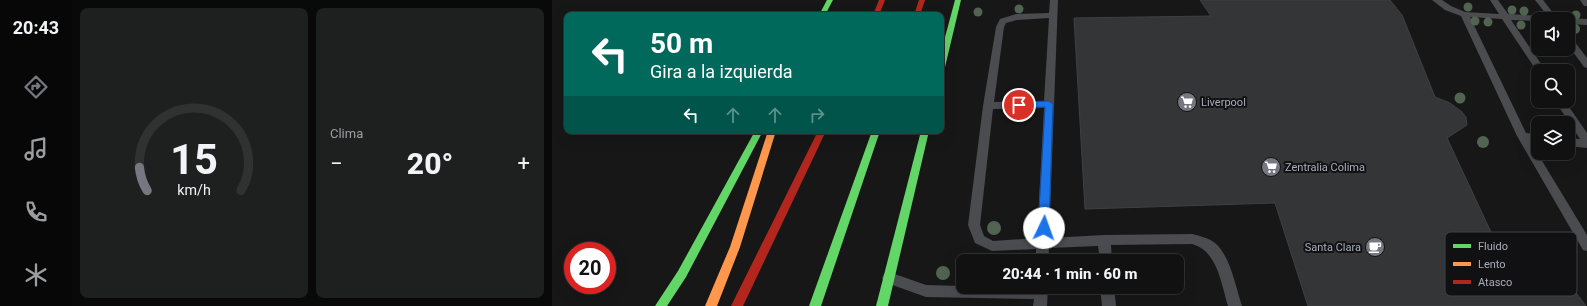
<!DOCTYPE html>
<html lang="es">
<meta charset="utf-8">
<style>
:root{--surface:#111;--page:#1e1f1f;--text:#f1f3f6;--muted:#9c9d9f;--line:#303131;--accent:#757880}
body{margin:0;font-family:Roboto,sans-serif;background:var(--page);color:var(--text);height:100vh;display:flex;flex-direction:column;font-size:15px;white-space:nowrap}
*{box-sizing:border-box;margin:0}
p{font-size:13px;color:var(--muted)}
.icon{flex:none;width:22px;height:22px;fill:none;stroke:currentColor;stroke-width:2;stroke-linecap:round;stroke-linejoin:round}
.map{position:relative;flex:1;overflow:hidden}
.sheet{display:flex;flex-direction:column;gap:8px;padding:8px;background:#090909;width:480px}
.sheet>*{flex:none}
.top-card{position:absolute;left:12px;top:12px;width:380px;height:122px;border-radius:8px;box-shadow:0 4px 16px #0002,0 0 0 1px var(--line);background:#00695c;color:#fff;overflow:hidden}
.buttons{position:absolute;left:979px;top:12px;display:grid;gap:8px}
.buttons a{display:grid;place-items:center;width:44px;height:44px;border-radius:8px;background:var(--surface);box-shadow:0 4px 16px #0002,0 0 0 1px var(--line);font-size:20px}
.speed{position:absolute;left:12px;top:242px;display:flex;gap:8px;font-size:20px;font-weight:700;text-align:center}
.speed>*{display:grid;place-content:center;width:52px;height:52px;border-radius:50%;background:var(--surface);box-shadow:0 4px 16px #0002,0 0 0 1px var(--line);line-height:1}
.speed .limit{border:6px solid #d22;background:#fff;color:#111}
.pin{position:absolute;display:grid;place-items:center;width:34px;height:34px;color:#fff;margin:-17px;border:2px solid #fff;border-radius:50%;box-shadow:0 1px 4px #0007}
.me{position:absolute;width:44px;margin:-22px;rotate:3deg;stroke-linejoin:round;filter:drop-shadow(0 0 3px #0008)}
.turn{display:flex;align-items:center;gap:14px;height:84px;padding:0 20px;font-size:18px}
.turn .icon{width:52px;height:52px;stroke-width:2.5}
.turn b{display:block;font-size:28px;line-height:34px}
.lanes{display:flex;align-items:center;height:38px;padding:0 20px;background:#0003;justify-content:center;gap:20px;direction:ltr}
.lanes .off{opacity:.35}
.big{font-size:30px;font-weight:800;line-height:1.1}
.sheet .tile{flex:1;display:flex;flex-direction:column;justify-content:center;gap:6px;min-width:0;padding:0 14px;border-radius:8px;background:var(--page)}
.sheet .dial{align-items:center;gap:0}
.dial svg{height:104px;overflow:visible;fill:none;stroke:var(--line);stroke-width:7;stroke-linecap:round;text-anchor:middle}
.dial text{fill:var(--text);stroke:none}
.heat{display:flex;justify-content:space-between;align-items:center;font-size:22px;direction:ltr}
.sheet .tiles{flex:1;display:grid;gap:8px;grid-template-columns:repeat(2,1fr)}
.trip{position:absolute;left:404px;top:254px;width:228px;height:40px;border-radius:8px;background:var(--surface);box-shadow:0 4px 16px #0002,0 0 0 1px var(--line);font-weight:800;line-height:40px;text-align:center}
main{display:flex;flex:1;min-height:0}
.menu{display:flex;flex-direction:column;width:72px;justify-content:space-around;align-items:center;background:#070707;color:var(--muted)}
.menu .icon{width:28px;height:28px}
.menu .active{color:var(--accent)}
.menu b{font-size:18px;color:var(--text)}
.map>svg:first-child{display:block}
.building{fill:#343537;stroke:#3f4043}
.lines{fill:none;stroke-linecap:round;stroke-linejoin:round}
.lane{fill:#4b4c50;fill-rule:evenodd}
.fast{fill:#63d668;fill-rule:evenodd}
.slow{fill:#ff974d;fill-rule:evenodd}
.jam{fill:#b3261e;fill-rule:evenodd}
.tree{fill:#506451}
.route{fill:#1a73e8;stroke:#114b97}
.labels{text-anchor:middle;dominant-baseline:central;stroke-width:4;stroke-linejoin:round;paint-order:stroke}
.poi-label{font-size:11px;fill:#a8adb8;stroke:#111113;text-anchor:start}
.key{fill:#111113;stroke:#3e4045;stroke-width:1}
.key-label{font-size:11px;fill:#a8adb8}
</style>
<main>
<nav class="menu">
<b>20:43</b>
<svg class="icon active" aria-label="directions" viewBox="0 0 24 24"><path d="M12 3l9 9-9 9-9-9zM9 14v-3h6M13 9l2 2-2 2"/></svg>
<svg class="icon" aria-label="music" viewBox="0 0 24 24"><path d="M9 18V5l10-2v13"/><circle cx="6" cy="18" r="3"/><circle cx="16" cy="16" r="3"/></svg>
<svg class="icon" aria-label="phone" viewBox="0 0 24 24"><path d="M5 4h4l2 5-3 2q2 4 5 5l2-3 5 2v4C11 20 4 13 5 4z"/></svg>
<svg class="icon" aria-label="climate" viewBox="0 0 24 24"><path d="M12 3v18M4 7l16 10M4 17L20 7"/></svg>
</nav>
<section class="sheet">
<div class="tiles">
<div class="tile dial"><svg viewBox="0 0 100 80">
<path d="M14 69A42 42 0 1 1 86 69"/>
<path d="M14 69A42 42 0 0 1 8 51" stroke="#757880"/>
<text x="50" y="56" font-size="32" font-weight="700">15</text>
<text x="50" y="72" font-size="11">km/h</text>
</svg></div>
<div class="tile"><p>Clima</p>
<div class="heat"><a>−</a><b class="big">20°</b><a>+</a></div>
</div>
</div>
</section>
<div class="map">
<svg width="1035" height="306" viewBox="0 0 1035 306">
<rect width="100%" height="100%" fill="#171717"/>
<path class="building" d="M648,0H838L850,15L883,97L898,103L910,112L914,117L915,125L895,138L945,245L986,242L1034,306H756L723,203L533,209L522,18L659,16Z"/>
<g class="lines">
<g class="lane">
<path d="M498,0H506L497,238L552,235L640,234C648,236 657,238 663,243C678,255 684,288 690,306H676C669,284 666,251 640,244L559,245L560,261H548L546,246L497,248L496,261H484V249L440,251L423,243L416,225L431,106L444,27L448,19L464,14L497,13ZM497,18L492,101L442,102L452,27L454,23L465,20ZM492,108L485,238L441,241L432,236L428,225L441,109Z"/>
<path d="M880,0H890L899,6L913,12L947,14L938,0H946L956,14L992,16L996,19H986V21L959,20L994,71H986V73L950,19L918,17L974,133L986,134V142L978,141L1035,235V251L1031,250L965,136L909,16L893,10Z"/>
<path d="M983,0H991L1006,19H998Z"/>
<path d="M1028,0H1035V6H1032Z"/>
<path d="M1016,18L1035,19V25L1016,24V19H1014Z"/>
<path d="M1016,36L1019,37L1035,58V68L1032,67L1016,45Z"/>
<path d="M1003,101H1013L1035,133V148L1016,146V138L1028,139Z"/>
<path d="M337,272L374,285L411,286V287H496L495,306H481L482,299L374,297L332,282L330,278L332,274Z"/>
<path d="M548,287H562L564,306H550Z"/>
</g>
<g class="fast">
<path d="M275,0H281L273,15H267Z"/>
<path d="M403,0H409L393,67L389,69V52Z"/>
<path d="M203,131H211L134,277L115,306H103L126,271Z"/>
<path d="M320,131H328L269,306H257Z"/>
<path d="M369,131H377L336,306H324Z"/>
</g>
<path class="slow" d="M216,131H224L188,247L165,306H153L178,247Z"/>
<g class="jam">
<path d="M327,0H333L327,15H321Z"/>
<path d="M367,0H373L368,15H362Z"/>
<path d="M266,131H274L191,306H179Z"/>
</g>
</g>
<g class="tree">
<circle cx="916" cy="7" r="4.5"/>
<circle cx="467" cy="9" r="4.5"/>
<circle cx="960" cy="10" r="4.5"/>
<circle cx="972" cy="11" r="4.5"/>
<circle cx="426" cy="12" r="4.5"/>
<circle cx="1024" cy="15" r="4.5"/>
<circle cx="923" cy="21" r="4.5"/>
<circle cx="936" cy="22" r="4.5"/>
<circle cx="969" cy="25" r="4.5"/>
<circle cx="1023" cy="29" r="5"/>
<circle cx="908" cy="98" r="5.5"/>
<circle cx="931" cy="142" r="6"/>
<circle cx="442" cy="228" r="7"/>
<circle cx="391" cy="273" r="7"/>
</g>
<path class="route" d="M497,101L501,104L497,228L495,230L492,232L488,230L486,228L493,107L467,108L463,105L467,102Z"/>
<defs>
<g id="supermarket-disc" transform="scale(1)"><circle r="9.5" fill="#757880" stroke="#111113"/><path d="M-6-5.5h2.5l.6 2H6L4.5 2H-2.5L-4.4-4H-6ZM-1.5 3.2a1.3 1.3 0 1 0 .1 0ZM3 3.2a1.3 1.3 0 1 0 .1 0Z" fill="#fff"/></g>
<g id="cafe-disc" transform="scale(1)"><circle r="9.5" fill="#757880" stroke="#111113"/><path d="M-5.5-4.5H6V0H3Q3 3.5 0 3.5H-2.5Q-5.5 3.5-5.5 0ZM3-3.2v2h1.7v-2ZM-6 4.5H4V6H-6Z" fill="#fff"/></g>
</defs>
<g fill-rule="evenodd">
<use href="#supermarket-disc" x="635" y="102"/>
<use href="#supermarket-disc" x="719" y="167"/>
<use href="#cafe-disc" x="823" y="247"/>
</g>
<g class="labels">
<g class="poi-label">
<text x="649" y="102">Liverpool</text>
<text x="733" y="167">Zentralia Colima</text>
<text x="809" y="247" text-anchor="end">Santa Clara</text>
</g>
</g>
<rect x="893" y="232" width="132" height="64" rx="6" class="key"/>
<rect x="901" y="244" width="18" height="4" fill="#63d668"/>
<rect x="901" y="262" width="18" height="4" fill="#ff974d"/>
<rect x="901" y="280" width="18" height="4" fill="#b3261e"/>
<g class="key-label">
<text x="926" y="250">Fluido</text>
<text x="926" y="268">Lento</text>
<text x="926" y="286">Atasco</text>
</g>
</svg>
<div class="buttons">
<a><svg class="icon" aria-label="sound" viewBox="0 0 24 24"><path d="M4 9h4l5-4v14l-5-4H4zM17 9q2 3 0 6"/></svg></a>
<a><svg class="icon" aria-label="search" viewBox="0 0 24 24"><circle cx="10" cy="10" r="6"/><path d="M15 15l6 6"/></svg></a>
<a><svg class="icon" aria-label="layers" viewBox="0 0 24 24"><path d="M12 4l9 5-9 5-9-5zM3 14l9 5 9-5"/></svg></a>
</div>
<div class="speed"><div class="limit">20</div></div>
<div class="pin" style="left:467px;top:105px;background:#d93025"><svg class="icon" aria-label="arrive" viewBox="0 0 24 24"><path d="M6 21V4h12l-3 4 3 4H6"/></svg></div>
<svg class="me" style="left:492px;top:228px" viewBox="-20 -20 40 40"><circle r="19" fill="#fff"/><path d="M0-13L10 11 0 6-10 11z" fill="#1a73e8"/></svg>
<div class="trip">20:44 · 1 min · 60 m</div>
<div class="top-card">
<div class="turn"><svg class="icon" aria-label="left" viewBox="0 0 24 24"><path d="M17 20v-9H6M10 6l-5 5 5 5"/></svg><div><b>50 m</b>Gira a la izquierda</div></div>
<div class="lanes"><svg class="icon" aria-label="left" viewBox="0 0 24 24"><path d="M17 20v-9H6M10 6l-5 5 5 5"/></svg><svg class="icon off" aria-label="ahead" viewBox="0 0 24 24"><path d="M12 20V5M6 11l6-6 6 6"/></svg><svg class="icon off" aria-label="ahead" viewBox="0 0 24 24"><path d="M12 20V5M6 11l6-6 6 6"/></svg><svg class="icon off" aria-label="right" viewBox="0 0 24 24"><path d="M7 20v-9h11M14 6l5 5-5 5"/></svg></div>
</div>
</div>
</main>
